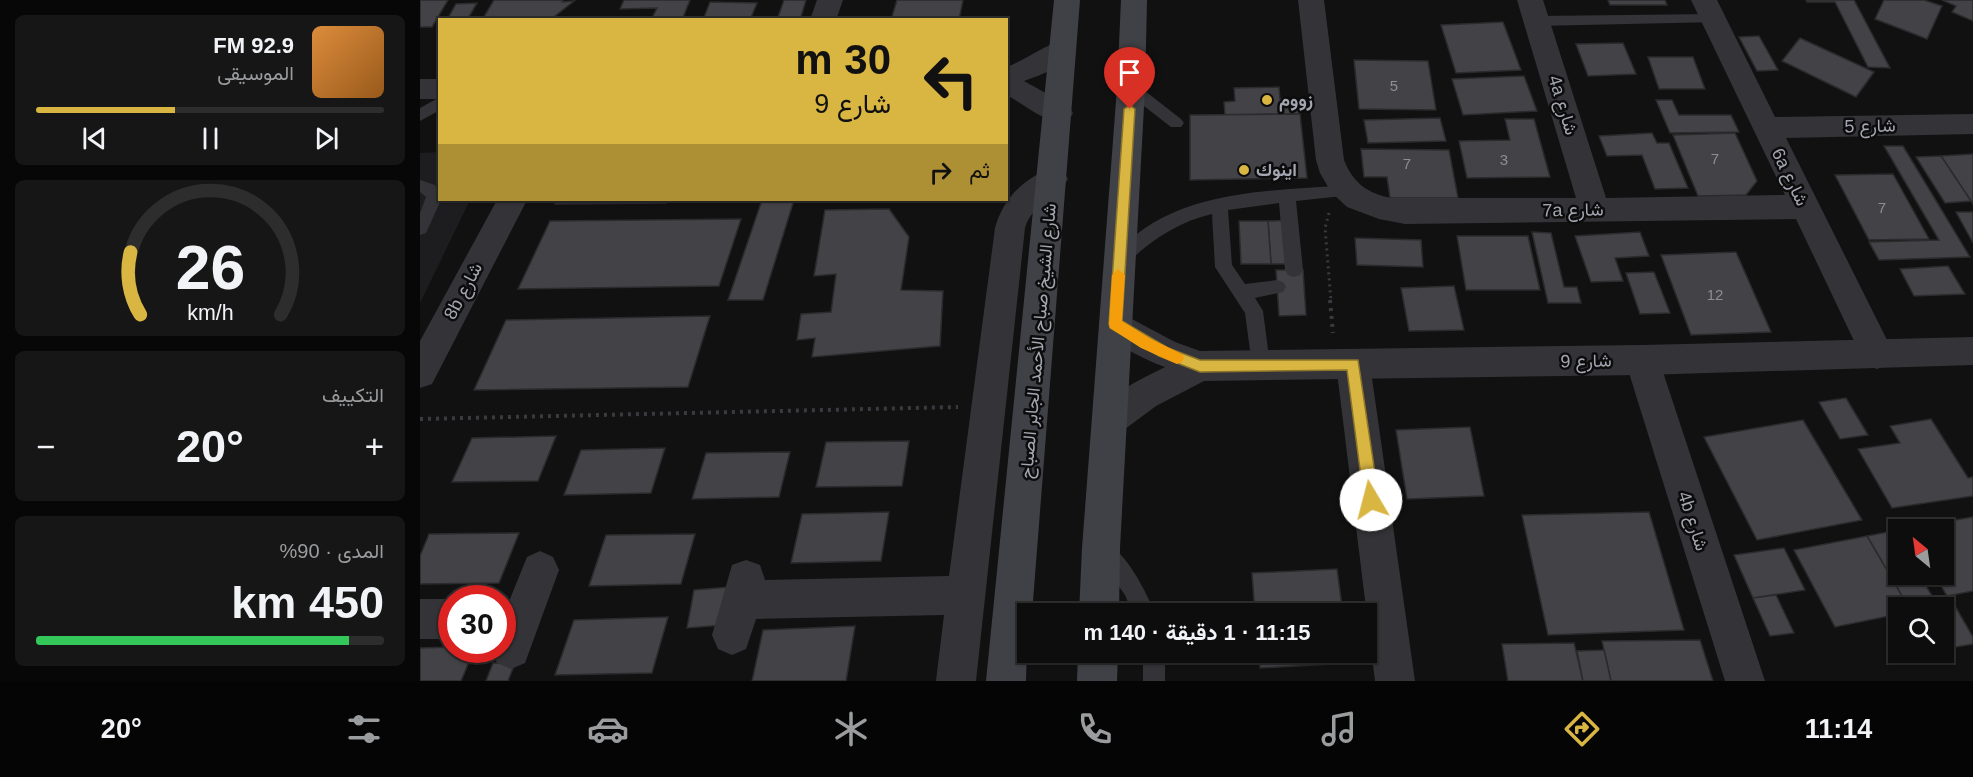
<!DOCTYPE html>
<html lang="ar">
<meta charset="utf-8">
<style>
:root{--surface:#0d0d0e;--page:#161617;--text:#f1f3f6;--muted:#9a9c9e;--line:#2d2d2e;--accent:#d9b541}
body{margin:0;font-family:Helvetica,Vazirmatn,sans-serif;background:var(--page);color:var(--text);direction:rtl;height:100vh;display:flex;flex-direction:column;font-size:22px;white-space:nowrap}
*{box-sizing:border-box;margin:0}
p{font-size:20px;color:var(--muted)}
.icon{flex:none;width:33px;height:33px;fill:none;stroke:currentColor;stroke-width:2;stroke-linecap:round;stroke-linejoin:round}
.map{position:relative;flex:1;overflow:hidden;direction:ltr}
.panel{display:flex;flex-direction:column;gap:15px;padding:15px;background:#070708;width:420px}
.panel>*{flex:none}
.banner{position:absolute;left:18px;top:18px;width:570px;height:183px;border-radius:0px;box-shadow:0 2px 4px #0004,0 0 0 2px var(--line);direction:rtl;background:#d9b541;color:#111;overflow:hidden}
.needle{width:39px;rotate:331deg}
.controls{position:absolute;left:1468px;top:519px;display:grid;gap:12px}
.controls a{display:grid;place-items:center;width:66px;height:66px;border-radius:0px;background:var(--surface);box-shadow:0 2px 4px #0004,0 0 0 2px var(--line);font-size:30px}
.speed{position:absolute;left:18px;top:585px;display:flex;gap:12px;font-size:30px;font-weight:700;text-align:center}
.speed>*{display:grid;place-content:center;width:78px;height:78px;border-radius:50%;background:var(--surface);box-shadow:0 2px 4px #0004,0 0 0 2px var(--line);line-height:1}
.speed .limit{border:9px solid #d22;background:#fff;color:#111}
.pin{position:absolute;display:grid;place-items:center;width:51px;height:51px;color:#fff;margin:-62px -26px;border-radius:50% 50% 50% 0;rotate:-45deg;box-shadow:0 0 6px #0007}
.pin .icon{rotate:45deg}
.me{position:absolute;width:66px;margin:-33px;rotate:352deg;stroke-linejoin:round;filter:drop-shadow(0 0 4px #0008)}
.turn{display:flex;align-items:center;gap:21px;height:126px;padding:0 18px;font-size:27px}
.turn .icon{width:78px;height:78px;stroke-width:2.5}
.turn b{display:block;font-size:42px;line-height:51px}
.then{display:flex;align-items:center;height:57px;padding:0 18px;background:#0003;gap:12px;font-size:22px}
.big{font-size:45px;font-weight:700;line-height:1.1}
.panel .tile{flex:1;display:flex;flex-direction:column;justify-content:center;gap:9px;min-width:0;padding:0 21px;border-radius:9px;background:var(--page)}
.panel .dial{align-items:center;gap:0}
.dial svg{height:156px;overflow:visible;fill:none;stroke:var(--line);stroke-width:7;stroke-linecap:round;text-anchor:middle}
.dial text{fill:var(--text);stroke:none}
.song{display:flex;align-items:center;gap:18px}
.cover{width:72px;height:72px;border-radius:9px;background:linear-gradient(135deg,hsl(30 70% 55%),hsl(30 70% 35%))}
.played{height:6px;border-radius:3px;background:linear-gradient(90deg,var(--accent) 40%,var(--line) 40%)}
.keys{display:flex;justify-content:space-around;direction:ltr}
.heat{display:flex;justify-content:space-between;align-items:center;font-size:33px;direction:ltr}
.charge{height:9px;border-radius:4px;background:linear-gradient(90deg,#34c759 90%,var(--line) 0)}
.trip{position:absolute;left:597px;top:603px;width:360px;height:60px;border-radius:0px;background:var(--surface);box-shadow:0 2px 4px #0004,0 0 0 2px var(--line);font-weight:700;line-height:60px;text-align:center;direction:rtl}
.dock{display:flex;height:96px;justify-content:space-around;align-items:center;background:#050506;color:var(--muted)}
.dock .icon{width:42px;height:42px}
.dock .current{color:var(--accent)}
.dock b{font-size:27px;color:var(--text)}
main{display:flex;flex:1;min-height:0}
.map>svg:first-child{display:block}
.built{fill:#1d1d1f}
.building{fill:#434347;stroke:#2b2b2d;stroke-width:1.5}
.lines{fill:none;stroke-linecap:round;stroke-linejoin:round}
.path-far1{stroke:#3a3b3f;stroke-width:3;stroke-dasharray:2 4;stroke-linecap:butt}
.path{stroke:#3a3b3f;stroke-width:4;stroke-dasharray:3 5;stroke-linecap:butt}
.service{fill:#343438;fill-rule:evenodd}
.minor{fill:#343438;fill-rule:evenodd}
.tertiary{fill:#343438;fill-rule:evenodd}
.secondary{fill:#404146;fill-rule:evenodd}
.route{fill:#d9b541;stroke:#8d762a;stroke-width:1.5}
.slow{fill:#f59e0b}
.poi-dot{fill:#d9b541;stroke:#0c0c0d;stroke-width:2}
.labels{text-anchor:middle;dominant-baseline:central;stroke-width:5;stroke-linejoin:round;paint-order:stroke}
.number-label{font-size:15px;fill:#8c8d96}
.poi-label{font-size:18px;font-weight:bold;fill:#a4a6b1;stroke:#0c0c0d;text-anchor:start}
.street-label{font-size:18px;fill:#a4a6b1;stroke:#0c0c0d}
</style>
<main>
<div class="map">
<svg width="1553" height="681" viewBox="0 0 1553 681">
<rect width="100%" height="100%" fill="#111112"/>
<path class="built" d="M19,152L20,200H50L0,303V153Z"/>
<g class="building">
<path d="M0,0H28L12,27H0Z"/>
<path d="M74,0H143L142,2L154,1L130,20H62Z"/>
<path d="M204,0H270L262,20H231L237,8L200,9Z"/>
<path d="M364,0H386L380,20H357Z"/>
<path d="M477,0H543L539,20H471Z"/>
<path d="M1188,0H1245L1247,5H1190Z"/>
<path d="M1386,0H1434L1470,68L1448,67L1415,2H1387Z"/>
<path d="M1464,0H1504L1522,6L1507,39L1455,19Z"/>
<path d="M1522,0H1553V21L1532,12L1536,6Z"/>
<path d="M290,2L337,3L330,20H283Z"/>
<path d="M57,3L47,20H27L36,4Z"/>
<path d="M1083,22L1101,70L1036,73L1021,25Z"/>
<path d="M1339,36L1358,70L1337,71L1319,37Z"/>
<path d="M1380,38L1454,72L1436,97L1362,61Z"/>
<path d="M1203,43L1216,74L1168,76L1156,44Z"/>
<path d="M1228,57H1273L1285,89H1239Z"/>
<path d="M934,60L1008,61L1016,110L939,109Z"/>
<path d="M1104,76L1117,111L1043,115L1032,79Z"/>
<path d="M859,87L860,99H879L880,114L805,115L804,102L815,101L814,88Z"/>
<path d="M1236,100H1252L1259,115H1311L1319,132L1250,133Z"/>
<path d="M880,114L887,178L770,180V115Z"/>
<path d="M1020,118L1026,141L948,143L944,120Z"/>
<path d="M1085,119H1114L1130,177L1047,178L1039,141L1090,140Z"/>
<path d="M1232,133L1237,143H1249L1268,188L1235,189L1222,155L1187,156L1179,136Z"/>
<path d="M1315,133L1337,181L1326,195L1278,196L1253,135Z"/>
<path d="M1464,146H1483L1550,257L1459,260L1449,242L1519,240Z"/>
<path d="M941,149L1029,150L1038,198H970L967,177H944Z"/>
<path d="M1553,154V204L1521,156Z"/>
<path d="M1521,156L1551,201L1525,203L1496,157Z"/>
<path d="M1473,174L1509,239L1449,240L1415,175Z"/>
<path d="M137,200H248L246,203L135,204Z"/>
<path d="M342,200H374L343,300H308Z"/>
<path d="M469,209L489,237L481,290L523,291L520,346L392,357L395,338L377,340L381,314L411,312L416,274L394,276L405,210Z"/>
<path d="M1536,212H1553V243Z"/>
<path d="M321,219L299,286L98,289L130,221Z"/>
<path d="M877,220L881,264H851L848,221Z"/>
<path d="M819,221H848L851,264H821Z"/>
<path d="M1112,232L1131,233L1144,287H1157L1161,303H1128Z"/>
<path d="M1220,232L1229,256L1195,258L1203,281L1171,282L1155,236Z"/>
<path d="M1037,236H1108L1120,290H1046Z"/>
<path d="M935,238L1001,240L1003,267L937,265Z"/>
<path d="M1316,252L1351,332L1271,335L1241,255Z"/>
<path d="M1528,266L1545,294L1494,296L1480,269Z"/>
<path d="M856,270H883L886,315L859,316Z"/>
<path d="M1234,272L1250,313L1220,314L1206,273Z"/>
<path d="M1034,286L1044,330L989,331L981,288Z"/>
<path d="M290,316L268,387L54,390L86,320Z"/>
<path d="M1426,398L1448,435L1420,439L1399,402Z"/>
<path d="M1511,419L1548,478L1553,477V496L1472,508L1438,449L1480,443L1470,426Z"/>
<path d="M1383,420L1442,520L1337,540L1284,437Z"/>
<path d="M1050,427L1064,496L987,499L976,430Z"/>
<path d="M136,436L118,481L32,482L52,438Z"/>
<path d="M489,441L482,486L396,487L406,442Z"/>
<path d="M245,448L231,493L144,495L161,450Z"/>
<path d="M370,452L359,497L272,499L286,453Z"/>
<path d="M469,512L461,561L371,563L382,514Z"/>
<path d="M1229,512L1264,630L1128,635L1102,515Z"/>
<path d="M1553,517V591L1527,596L1514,574H1524V530L1487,528Z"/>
<path d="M1473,531L1479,541V574H1499L1518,606L1489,608L1447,536Z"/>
<path d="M99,533L79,583L0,584V556L9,534Z"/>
<path d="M275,534L261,584L169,586L186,535Z"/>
<path d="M1447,536L1489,608H1479V614L1415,627L1374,550Z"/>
<path d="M1364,548L1385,590L1333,598L1314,555Z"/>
<path d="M917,569L923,614H835L832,573Z"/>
<path d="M310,587L303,625L267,628L274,590Z"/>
<path d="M1356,595L1374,633L1350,636L1333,598Z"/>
<path d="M1535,606L1553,637V644L1536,647L1524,626V608Z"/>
<path d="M248,617L232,673L135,675L154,620Z"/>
<path d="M435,626L426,681H332L343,630Z"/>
<path d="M1280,640L1293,681H1191L1182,641Z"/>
<path d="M1154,643L1163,681H1088L1082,644Z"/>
<path d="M32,647V650H54L41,681H0V648Z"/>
<path d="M1184,650L1191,681H1163L1157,651Z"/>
<path d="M839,652H928L929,663L840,668Z"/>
<path d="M73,663H95L88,681H66Z"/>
</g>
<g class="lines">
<path class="path-far1" d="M909,213L905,228L911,301"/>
<g class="path">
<path d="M910,300L913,333"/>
<path d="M0,419L538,407"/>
</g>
<g class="service">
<path d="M1293,14L1298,16L1300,19L1298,22L1117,26L1110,21L1117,16Z"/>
<path d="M711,83L716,84L761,119L764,123L761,127H751L706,92L704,88L706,84Z"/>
<path d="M20,97V110L0,121V108Z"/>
<path d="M0,180L15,185L21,200L6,233L0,235V213L6,197L0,192Z"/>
<path d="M926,185L932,187L934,191L932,195L876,201L883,270L880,275L874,277L868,275L865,270L859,203L808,210L812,265L825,284L857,280L863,282L866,287L863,292L835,298L843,311L850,365L847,371L841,373L835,371L832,365L825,313L795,267L792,214C762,221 737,236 714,257C707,263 703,267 694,264L692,259C696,251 704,245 711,239C768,189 854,191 926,185Z"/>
<path d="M685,543C706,551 727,593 735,614H713L705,595L675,553L678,546Z"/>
<rect x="723" y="652" width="22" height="29"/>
</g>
<g class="minor">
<path d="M397,0H423L416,20H390Z"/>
<path d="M878,0H904L924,160C933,183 948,194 972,198H1156L1097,0H1123L1186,198L1365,195L1271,0H1297L1355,117L1553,114V134L1366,138L1474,354L1469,364L1457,369L1445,364L1376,219L985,224L959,219L927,207L911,192L900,173L896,160Z"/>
<path d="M642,41L651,44L655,50C646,66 621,75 604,81L649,106L653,113L649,120C627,127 606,104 586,95V67C606,60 622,46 642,41Z"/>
<rect x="0" y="79" width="20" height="20"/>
<path d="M633,168L643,171L648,179C637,199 612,203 605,228L556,681H516L524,615L336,619L326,649L312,655L298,649L292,635L312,565L326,560L340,565L345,580L529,576L575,228C583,199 604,177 633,168Z"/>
<path d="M77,200H107L12,384L0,388V341Z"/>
<path d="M1222,345L1234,350L1239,360L1345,681H1305L1205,360L1210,350Z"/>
<path d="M933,349L945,354L950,364L995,681H955L916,364L921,354Z"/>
<path d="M120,551L133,557L139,570L105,663L91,669L77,663L71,650H82V619L107,557Z"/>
<rect x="0" y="599" width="32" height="40"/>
</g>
<path class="tertiary" d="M695,310L755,342L780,351L1222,345L1553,337V365L1222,375L784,381L736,406L701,432L689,437L677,432L672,421C684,395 720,380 745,367C725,360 688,342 679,324L683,314Z"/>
<g class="secondary">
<path d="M634,0H660L612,614H608L606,681H566Z"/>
<path d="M701,0H727L725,88L700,548L699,614H659L662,548L697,88Z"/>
<path d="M658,652H698L697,681H657Z"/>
</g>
</g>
<path class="route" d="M710,105L715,109L702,321L748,348L780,360H938L959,500L957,505L951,507L946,505L944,500L927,370L780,372L739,356L690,328L689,324L704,109Z"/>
<path class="slow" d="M698,269L705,275L702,321L731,339L762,354L764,358L762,362L757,364L721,348L690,328L689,324L692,275Z"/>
<g class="poi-dot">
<circle cx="847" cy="100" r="6"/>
<circle cx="824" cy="170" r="6"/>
</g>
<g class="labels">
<g class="number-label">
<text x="974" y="85">5</text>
<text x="1295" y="158">7</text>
<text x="1084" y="159">3</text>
<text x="987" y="163">7</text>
<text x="1462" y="207">7</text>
<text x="1295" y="294">12</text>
</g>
<g class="poi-label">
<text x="859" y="100">زووم</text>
<text x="836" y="170">اينوك</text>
</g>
<g class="street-label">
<text transform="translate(1143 105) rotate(73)">4a شارع</text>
<text transform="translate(1450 126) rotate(-1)">شارع 5</text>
<text transform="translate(1370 177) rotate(64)">6a شارع</text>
<text transform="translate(1153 210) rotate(-1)">7a شارع</text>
<text transform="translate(43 291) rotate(-62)">8b شارع</text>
<text transform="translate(618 341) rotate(-85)">شارع الشيخ صباح الأحمد الجابر الصباح</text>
<text transform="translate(1166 361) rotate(-1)">شارع 9</text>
<text transform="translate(1273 521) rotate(72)">4b شارع</text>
</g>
</g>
</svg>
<div class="controls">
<a><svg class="needle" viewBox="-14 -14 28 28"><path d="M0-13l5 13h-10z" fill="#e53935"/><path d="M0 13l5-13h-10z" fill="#9a9c9e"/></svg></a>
<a><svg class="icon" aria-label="search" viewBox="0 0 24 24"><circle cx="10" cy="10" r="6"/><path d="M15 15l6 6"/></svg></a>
</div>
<div class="speed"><div class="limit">30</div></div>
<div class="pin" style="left:710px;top:109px;background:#d93025"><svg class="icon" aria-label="arrive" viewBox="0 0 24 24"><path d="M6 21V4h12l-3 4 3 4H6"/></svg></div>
<svg class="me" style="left:951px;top:500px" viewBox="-20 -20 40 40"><circle r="19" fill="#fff"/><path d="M0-13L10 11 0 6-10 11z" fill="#d9b541"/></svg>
<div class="trip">11:15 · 1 دقيقة · 140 m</div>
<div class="banner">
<div class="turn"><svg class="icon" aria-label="left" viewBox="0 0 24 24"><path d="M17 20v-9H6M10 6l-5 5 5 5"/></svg><div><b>30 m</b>شارع 9</div></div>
<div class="then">ثم<svg class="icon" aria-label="right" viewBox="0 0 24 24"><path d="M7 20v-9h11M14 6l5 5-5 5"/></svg></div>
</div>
</div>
<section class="panel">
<div class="tile">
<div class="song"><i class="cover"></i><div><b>92.9 FM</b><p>الموسيقى</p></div></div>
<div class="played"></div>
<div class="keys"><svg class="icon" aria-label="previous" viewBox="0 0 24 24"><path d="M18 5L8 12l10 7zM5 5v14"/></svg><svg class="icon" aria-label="pause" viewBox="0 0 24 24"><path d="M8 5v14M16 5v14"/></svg><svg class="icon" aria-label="next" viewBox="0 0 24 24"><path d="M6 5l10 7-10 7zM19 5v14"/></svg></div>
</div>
<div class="tile dial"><svg viewBox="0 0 100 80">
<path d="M14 69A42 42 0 1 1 86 69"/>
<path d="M14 69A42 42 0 0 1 9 37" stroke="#d9b541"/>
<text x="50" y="56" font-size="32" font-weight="700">26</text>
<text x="50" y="72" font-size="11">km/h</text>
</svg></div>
<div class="tile"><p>التكييف</p>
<div class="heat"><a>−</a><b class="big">20°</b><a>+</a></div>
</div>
<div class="tile"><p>المدى · 90%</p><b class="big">450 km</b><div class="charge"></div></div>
</section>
</main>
<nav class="dock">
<b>11:14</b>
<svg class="icon current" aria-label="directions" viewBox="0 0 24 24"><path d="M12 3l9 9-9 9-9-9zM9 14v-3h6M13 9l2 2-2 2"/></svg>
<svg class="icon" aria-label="music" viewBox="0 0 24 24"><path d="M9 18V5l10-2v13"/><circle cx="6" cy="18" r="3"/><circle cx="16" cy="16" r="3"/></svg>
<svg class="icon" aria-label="phone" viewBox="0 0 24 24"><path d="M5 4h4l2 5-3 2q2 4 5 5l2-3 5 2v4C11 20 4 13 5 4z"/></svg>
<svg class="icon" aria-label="climate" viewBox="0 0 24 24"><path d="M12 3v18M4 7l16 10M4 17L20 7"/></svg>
<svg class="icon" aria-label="car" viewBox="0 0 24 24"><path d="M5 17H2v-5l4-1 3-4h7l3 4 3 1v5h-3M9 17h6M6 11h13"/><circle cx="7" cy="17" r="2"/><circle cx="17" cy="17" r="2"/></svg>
<svg class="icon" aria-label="filters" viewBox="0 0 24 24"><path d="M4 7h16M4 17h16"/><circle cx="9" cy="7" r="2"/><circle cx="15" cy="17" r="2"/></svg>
<b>20°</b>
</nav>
